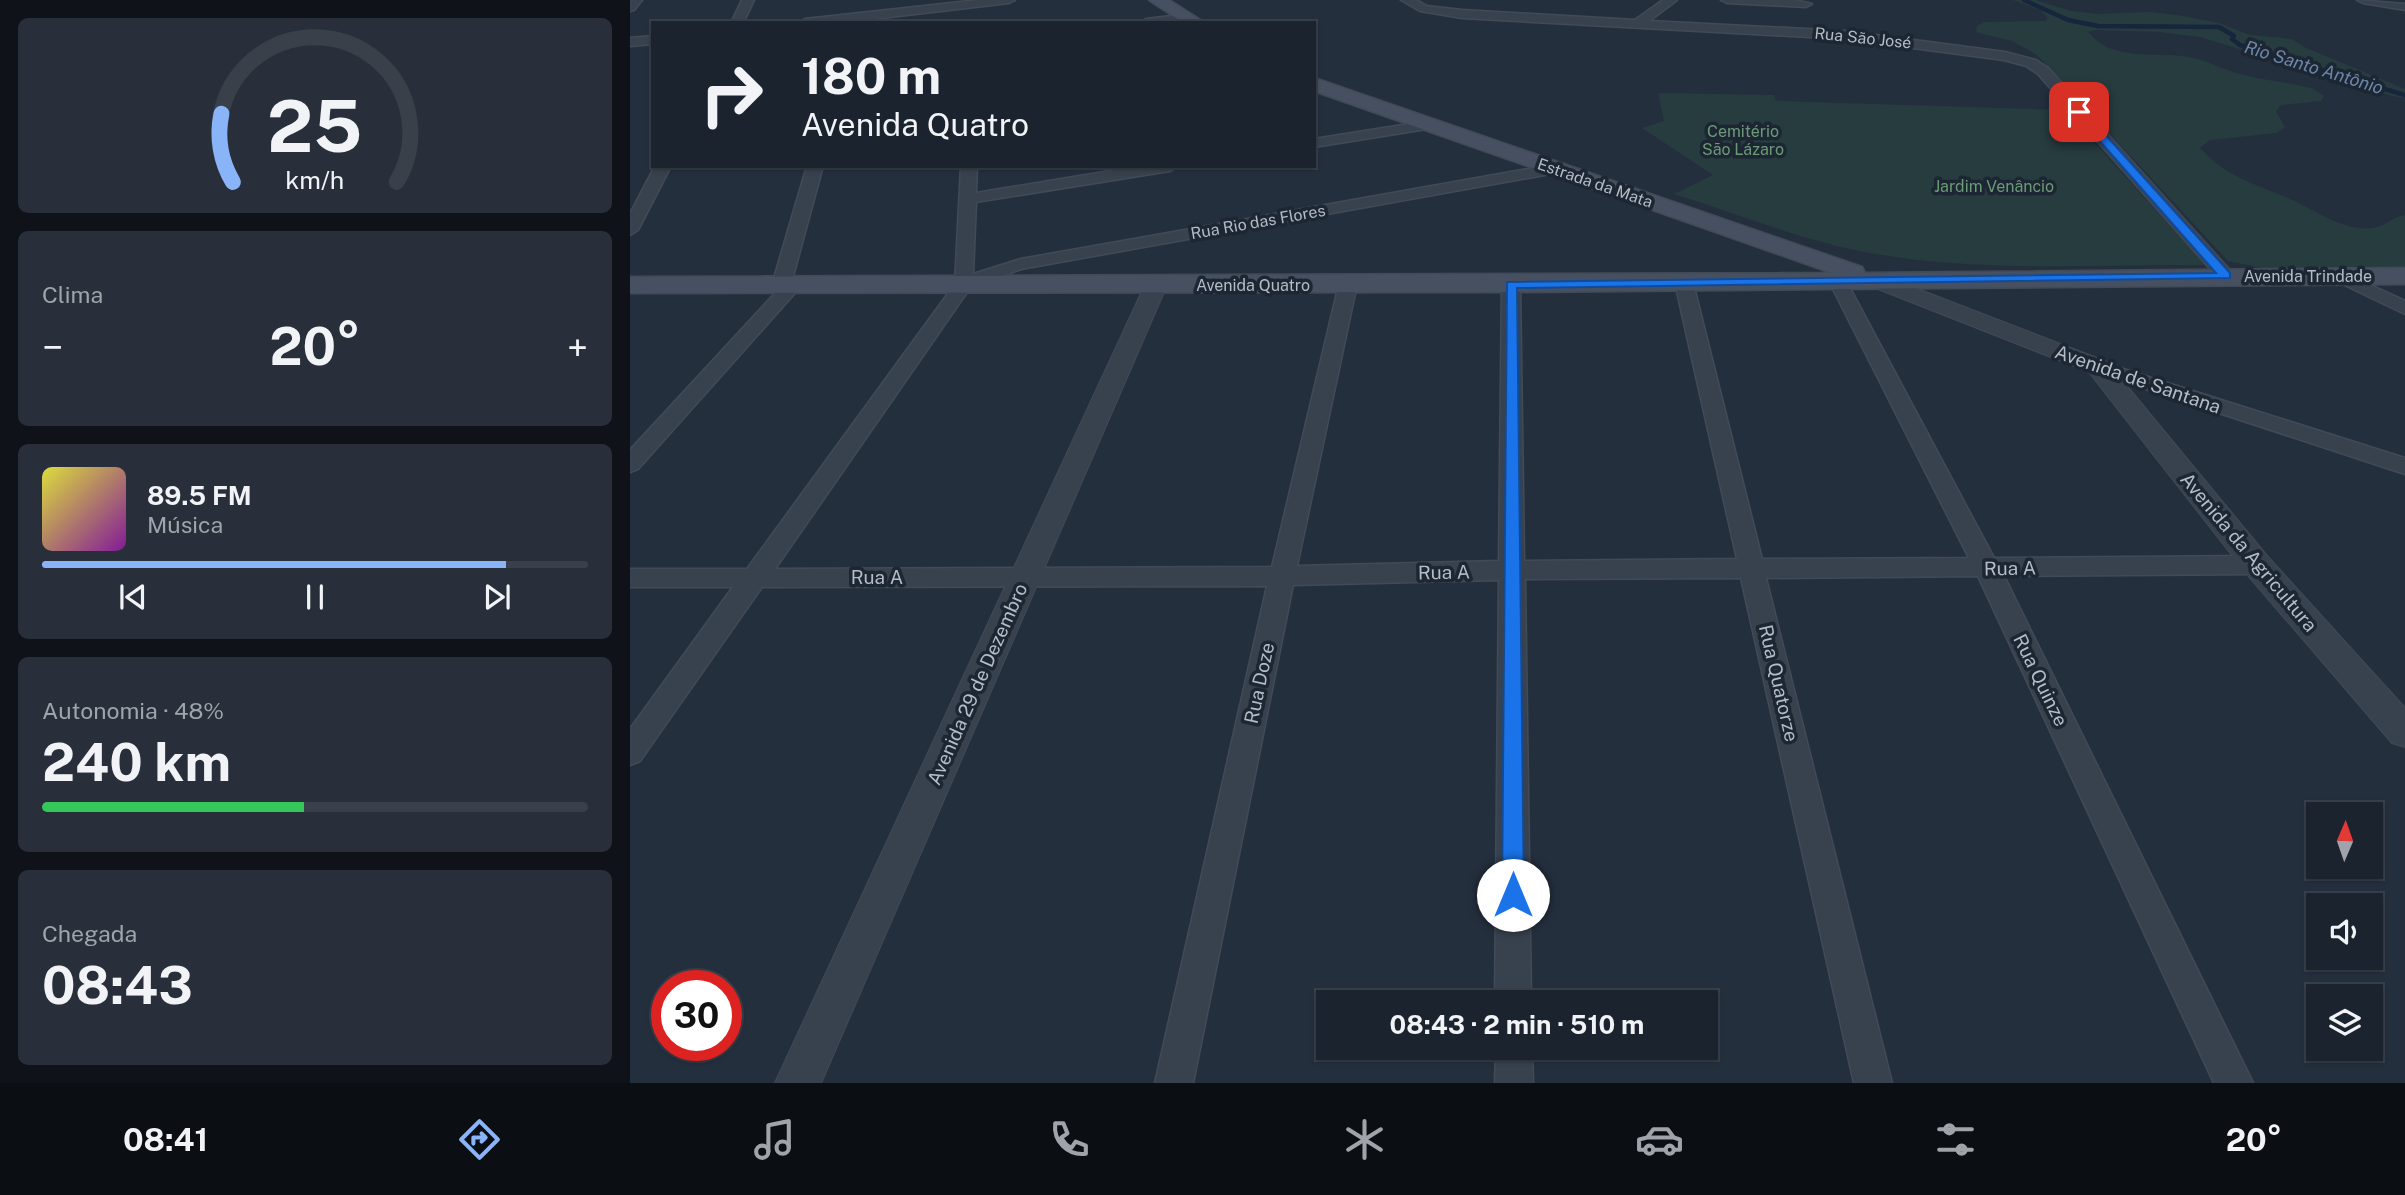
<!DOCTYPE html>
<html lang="pt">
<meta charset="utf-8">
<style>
:root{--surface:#1b232e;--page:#282f3a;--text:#f1f3f6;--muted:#a0a4aa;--line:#39404a;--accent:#8ab4f8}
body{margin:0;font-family:"Public Sans",sans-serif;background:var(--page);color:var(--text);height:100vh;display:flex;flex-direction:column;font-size:26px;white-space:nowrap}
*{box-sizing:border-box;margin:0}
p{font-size:23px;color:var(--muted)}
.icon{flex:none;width:38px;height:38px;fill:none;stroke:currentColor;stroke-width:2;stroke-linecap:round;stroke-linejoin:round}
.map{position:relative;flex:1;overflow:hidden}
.details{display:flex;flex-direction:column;gap:18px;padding:18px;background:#0f1319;width:630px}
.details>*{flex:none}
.banner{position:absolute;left:21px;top:21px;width:665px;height:147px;border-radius:0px;box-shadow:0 2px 5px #0004,0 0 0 2px var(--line);background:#1b232e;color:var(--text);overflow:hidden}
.needle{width:46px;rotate:2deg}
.tools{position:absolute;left:1676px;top:802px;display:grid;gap:14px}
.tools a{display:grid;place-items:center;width:77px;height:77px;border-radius:0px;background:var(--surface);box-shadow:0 2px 5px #0004,0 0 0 2px var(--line);font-size:35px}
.speed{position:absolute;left:21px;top:970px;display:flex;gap:14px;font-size:35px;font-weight:700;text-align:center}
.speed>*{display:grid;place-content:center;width:91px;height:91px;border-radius:50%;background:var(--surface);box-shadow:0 2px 5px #0004,0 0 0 2px var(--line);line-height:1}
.speed .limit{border:10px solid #d22;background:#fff;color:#111}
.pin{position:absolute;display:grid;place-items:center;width:60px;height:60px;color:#fff;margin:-30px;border-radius:14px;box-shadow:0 4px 10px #0006}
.me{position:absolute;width:77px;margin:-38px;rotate:0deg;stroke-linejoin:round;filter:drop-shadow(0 0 5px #0008)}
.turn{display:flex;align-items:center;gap:24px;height:147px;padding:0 35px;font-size:32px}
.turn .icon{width:91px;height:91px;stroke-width:2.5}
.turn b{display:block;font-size:49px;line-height:60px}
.big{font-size:52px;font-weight:700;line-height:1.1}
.details .widget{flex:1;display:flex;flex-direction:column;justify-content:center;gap:10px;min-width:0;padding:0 24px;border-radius:10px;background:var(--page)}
.details .dial{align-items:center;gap:0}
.dial svg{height:182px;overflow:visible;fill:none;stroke:var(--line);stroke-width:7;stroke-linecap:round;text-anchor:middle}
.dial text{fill:var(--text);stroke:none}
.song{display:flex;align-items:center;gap:21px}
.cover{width:84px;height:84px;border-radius:10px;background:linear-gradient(135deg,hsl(60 70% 55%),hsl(290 70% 35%))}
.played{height:7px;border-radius:4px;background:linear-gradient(90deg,var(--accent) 85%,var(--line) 85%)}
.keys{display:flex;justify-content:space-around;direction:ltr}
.heat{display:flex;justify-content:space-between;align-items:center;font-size:38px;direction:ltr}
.charge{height:10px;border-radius:5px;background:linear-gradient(90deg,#34c759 48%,var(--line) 0)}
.trip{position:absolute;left:686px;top:990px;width:402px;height:70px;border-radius:0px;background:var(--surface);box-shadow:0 2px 5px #0004,0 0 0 2px var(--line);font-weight:700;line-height:70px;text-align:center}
.dock{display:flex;height:112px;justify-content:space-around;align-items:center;background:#0b0e12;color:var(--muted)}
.dock .icon{width:49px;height:49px}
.dock .active{color:var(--accent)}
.dock b{font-size:32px;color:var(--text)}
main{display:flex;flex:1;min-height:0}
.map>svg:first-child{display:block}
.green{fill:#263c3f}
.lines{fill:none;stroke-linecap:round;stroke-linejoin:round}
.stream{stroke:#17263c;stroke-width:4.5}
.minor-casing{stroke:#414a57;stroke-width:3}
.tertiary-casing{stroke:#414a57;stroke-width:2}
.secondary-casing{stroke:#414a57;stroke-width:3}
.minor{fill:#38414e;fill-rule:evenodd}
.tertiary{fill:#38414e;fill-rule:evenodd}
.secondary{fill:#465061;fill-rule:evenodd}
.route{fill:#1a73e8;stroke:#114b97;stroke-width:2}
.labels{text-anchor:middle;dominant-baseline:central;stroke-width:7;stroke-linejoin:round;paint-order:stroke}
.far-street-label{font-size:16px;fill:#b4bcc9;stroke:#1d2633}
.far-park-label{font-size:16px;fill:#6b9a76;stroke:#1d2633}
.far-water-label{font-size:18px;font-style:italic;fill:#6d86a8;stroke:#1d2633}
.street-label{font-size:19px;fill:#b4bcc9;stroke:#1d2633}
</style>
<main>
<section class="details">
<div class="widget dial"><svg viewBox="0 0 100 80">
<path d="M14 69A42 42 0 1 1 86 69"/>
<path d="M14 69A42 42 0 0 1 9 39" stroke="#8ab4f8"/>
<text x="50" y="56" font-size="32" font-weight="700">25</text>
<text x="50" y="72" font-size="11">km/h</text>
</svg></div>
<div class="widget"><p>Clima</p>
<div class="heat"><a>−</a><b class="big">20°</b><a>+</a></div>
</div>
<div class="widget">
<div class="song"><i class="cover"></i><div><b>89.5 FM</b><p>Música</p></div></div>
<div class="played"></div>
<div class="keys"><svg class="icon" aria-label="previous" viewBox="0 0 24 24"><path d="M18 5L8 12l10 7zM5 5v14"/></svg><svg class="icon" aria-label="pause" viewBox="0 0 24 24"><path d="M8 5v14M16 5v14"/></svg><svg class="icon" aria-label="next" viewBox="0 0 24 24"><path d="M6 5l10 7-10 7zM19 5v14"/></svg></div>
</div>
<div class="widget"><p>Autonomia · 48%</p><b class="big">240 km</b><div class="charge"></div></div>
<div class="widget"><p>Chegada</p><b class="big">08:43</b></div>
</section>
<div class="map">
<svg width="1775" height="1083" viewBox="0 0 1775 1083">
<rect width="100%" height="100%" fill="#242f3e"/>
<g class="green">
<path d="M1383,0H1405L1441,11L1468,14L1519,12L1547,15L1589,23L1620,35L1662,39L1674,47L1775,89V98L1762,96L1570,37L1529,32L1466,30L1458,32C1483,63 1526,51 1559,57C1577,60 1593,70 1610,74C1635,81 1660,82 1684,89L1694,96L1691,101L1651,105L1646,111L1655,127L1647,133L1580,140L1570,148C1595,177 1631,186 1665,201C1685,211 1707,226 1730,228C1755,231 1759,217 1775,215V267L1632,268L1598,261L1407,55L1382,41L1346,32L1347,26L1355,22L1415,21L1418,18L1410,10Z"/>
<path d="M1028,93L1144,95L1146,101L1435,110L1575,265C1454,264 1326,275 1207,246C1152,232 1098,211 1044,194L1083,175L1012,128L1034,121Z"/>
</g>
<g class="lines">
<path class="stream" d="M1394,0L1438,20L1468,26L1589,27L1604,36L1602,39L1610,45L1775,95"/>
<g class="minor-casing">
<g id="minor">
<path d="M0,0H12L4,10L0,11Z"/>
<path d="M112,0H124L113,23H101Z"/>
<path d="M349,0H385L379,3L209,23H169L175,19Z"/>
<path d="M771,0H786L797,6L832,10L1005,20L1033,0H1047L1019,21L1215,31L1375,52L1406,60L1418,68L1605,276L1596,281L1590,280L1408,74L1396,66L1374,60L1215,39L832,18L790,11Z"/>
<path d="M1091,0H1165L1182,4L1176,7L1097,3Z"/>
<path d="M1727,0L1775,4V10L1733,3Z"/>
<path d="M558,14L564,18L562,21L510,23L516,19Z"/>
<path d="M23,36V44L0,46V38Z"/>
<path d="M798,121L803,122L805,125L803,128L684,147V139Z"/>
<path d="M926,164L934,169L931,172L391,269L340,288L145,569L642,567L709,284L718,279L727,284L667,566L869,561L872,284L881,279L890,284L894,561L1107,559L1045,283L1054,278L1063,283L1132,559L1339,558L1199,281L1208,276L1214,277L1364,558L1627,556L1636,558L1640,565L1636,572L1627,574L1374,576L1623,1083H1584L1348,576L1136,578L1262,1083H1224L1111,578L895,579L901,1003H865L869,580L663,585L563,1083H525L637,586L132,587L10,761L0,765V729L103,587H0V569H117L325,284L331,166H347L346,193L510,166H548L540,171L346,202L343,274L391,259Z"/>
<path d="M25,166H41L8,230L0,235V214Z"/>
<path d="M177,166H193L162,280L169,281L172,285L8,469L0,472V450L148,290L142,285Z"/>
<path d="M1712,272L1775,301V314L1706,281L1703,277L1706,273Z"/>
<path d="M1468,361L1775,458V474L1461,371L1458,367L1461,363Z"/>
<path d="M866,1048H902L903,1083H865Z"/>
</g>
</g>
<g class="tertiary-casing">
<g id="tertiary">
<path d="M1246,273L1477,362L1638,557L1775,708V747L1762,743L1616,573L1459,372L1238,285L1235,280L1238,275Z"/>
<path d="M526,278L534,280L537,285L191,1083H145L515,285L518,280Z"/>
</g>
</g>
<g class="secondary-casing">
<g id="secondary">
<path d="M519,0H539L575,23H554Z"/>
<path d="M684,78L1232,267L1235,273L1775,268V284L881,292L0,293V277L1202,273L684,91Z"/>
</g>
</g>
<use href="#minor" class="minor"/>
<use href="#tertiary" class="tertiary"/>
<use href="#secondary" class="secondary"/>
</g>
<path class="route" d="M1446,110H1453L1600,273V278L887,288L894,895L891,902L883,905L876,902L872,895L877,282L1586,273L1446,114Z"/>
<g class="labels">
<g class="far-street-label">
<text transform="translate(1233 38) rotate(6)">Rua São José</text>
<text transform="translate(965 183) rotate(19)">Estrada da Mata</text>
<text transform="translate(628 222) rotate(-10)">Rua Rio das Flores</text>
<text x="1678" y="276">Avenida Trindade</text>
<text x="623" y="285">Avenida Quatro</text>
</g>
<g class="far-park-label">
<text x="1113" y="131">Cemitério<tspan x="1113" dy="18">São Lázaro</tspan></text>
<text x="1364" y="186">Jardim Venâncio</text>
</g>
<g class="far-water-label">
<text transform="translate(1684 67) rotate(17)">Rio Santo Antônio</text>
</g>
<g class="street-label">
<text transform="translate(1508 379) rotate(19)">Avenida de Santana</text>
<text transform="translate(1619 552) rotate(50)">Avenida da Agricultura</text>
<text transform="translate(1380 568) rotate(-1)">Rua A</text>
<text transform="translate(814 572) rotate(-1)">Rua A</text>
<text x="247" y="577">Rua A</text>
<text transform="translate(1411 680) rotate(64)">Rua Quinze</text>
<text transform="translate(629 683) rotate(-78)">Rua Doze</text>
<text transform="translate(1149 683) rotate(77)">Rua Quatorze</text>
<text transform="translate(347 684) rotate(-66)">Avenida 29 de Dezembro</text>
</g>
</g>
</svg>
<div class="tools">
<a><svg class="needle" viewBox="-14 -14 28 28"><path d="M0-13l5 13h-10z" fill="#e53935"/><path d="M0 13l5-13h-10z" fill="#a0a4aa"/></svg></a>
<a><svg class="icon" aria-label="sound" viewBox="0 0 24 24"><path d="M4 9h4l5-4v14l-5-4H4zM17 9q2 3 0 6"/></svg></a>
<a><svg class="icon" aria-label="layers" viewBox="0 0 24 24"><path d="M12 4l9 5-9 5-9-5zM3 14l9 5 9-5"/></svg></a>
</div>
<div class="speed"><div class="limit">30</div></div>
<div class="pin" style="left:1449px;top:112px;background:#d93025"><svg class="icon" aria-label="arrive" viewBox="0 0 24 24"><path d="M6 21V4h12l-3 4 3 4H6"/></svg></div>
<svg class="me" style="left:883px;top:895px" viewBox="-20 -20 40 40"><circle r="19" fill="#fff"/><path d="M0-13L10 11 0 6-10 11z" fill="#1a73e8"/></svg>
<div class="trip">08:43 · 2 min · 510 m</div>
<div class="banner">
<div class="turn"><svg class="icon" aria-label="right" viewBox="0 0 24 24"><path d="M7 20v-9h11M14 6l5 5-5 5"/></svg><div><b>180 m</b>Avenida Quatro</div></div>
</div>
</div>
</main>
<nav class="dock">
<b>08:41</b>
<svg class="icon active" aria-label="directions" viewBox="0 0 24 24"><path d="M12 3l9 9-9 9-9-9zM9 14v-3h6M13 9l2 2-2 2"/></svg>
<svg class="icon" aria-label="music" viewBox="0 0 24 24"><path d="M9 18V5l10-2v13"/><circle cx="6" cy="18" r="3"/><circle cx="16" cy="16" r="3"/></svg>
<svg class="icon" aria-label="phone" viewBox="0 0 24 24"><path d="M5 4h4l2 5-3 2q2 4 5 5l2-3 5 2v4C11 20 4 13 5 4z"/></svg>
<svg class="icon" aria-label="climate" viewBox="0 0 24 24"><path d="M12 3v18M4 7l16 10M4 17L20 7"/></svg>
<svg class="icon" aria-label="car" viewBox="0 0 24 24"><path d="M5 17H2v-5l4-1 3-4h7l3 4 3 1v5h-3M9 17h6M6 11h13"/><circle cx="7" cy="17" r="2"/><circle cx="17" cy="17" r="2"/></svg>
<svg class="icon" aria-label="filters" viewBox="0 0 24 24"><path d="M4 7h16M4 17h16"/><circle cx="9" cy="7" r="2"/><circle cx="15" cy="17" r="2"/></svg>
<b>20°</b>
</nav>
